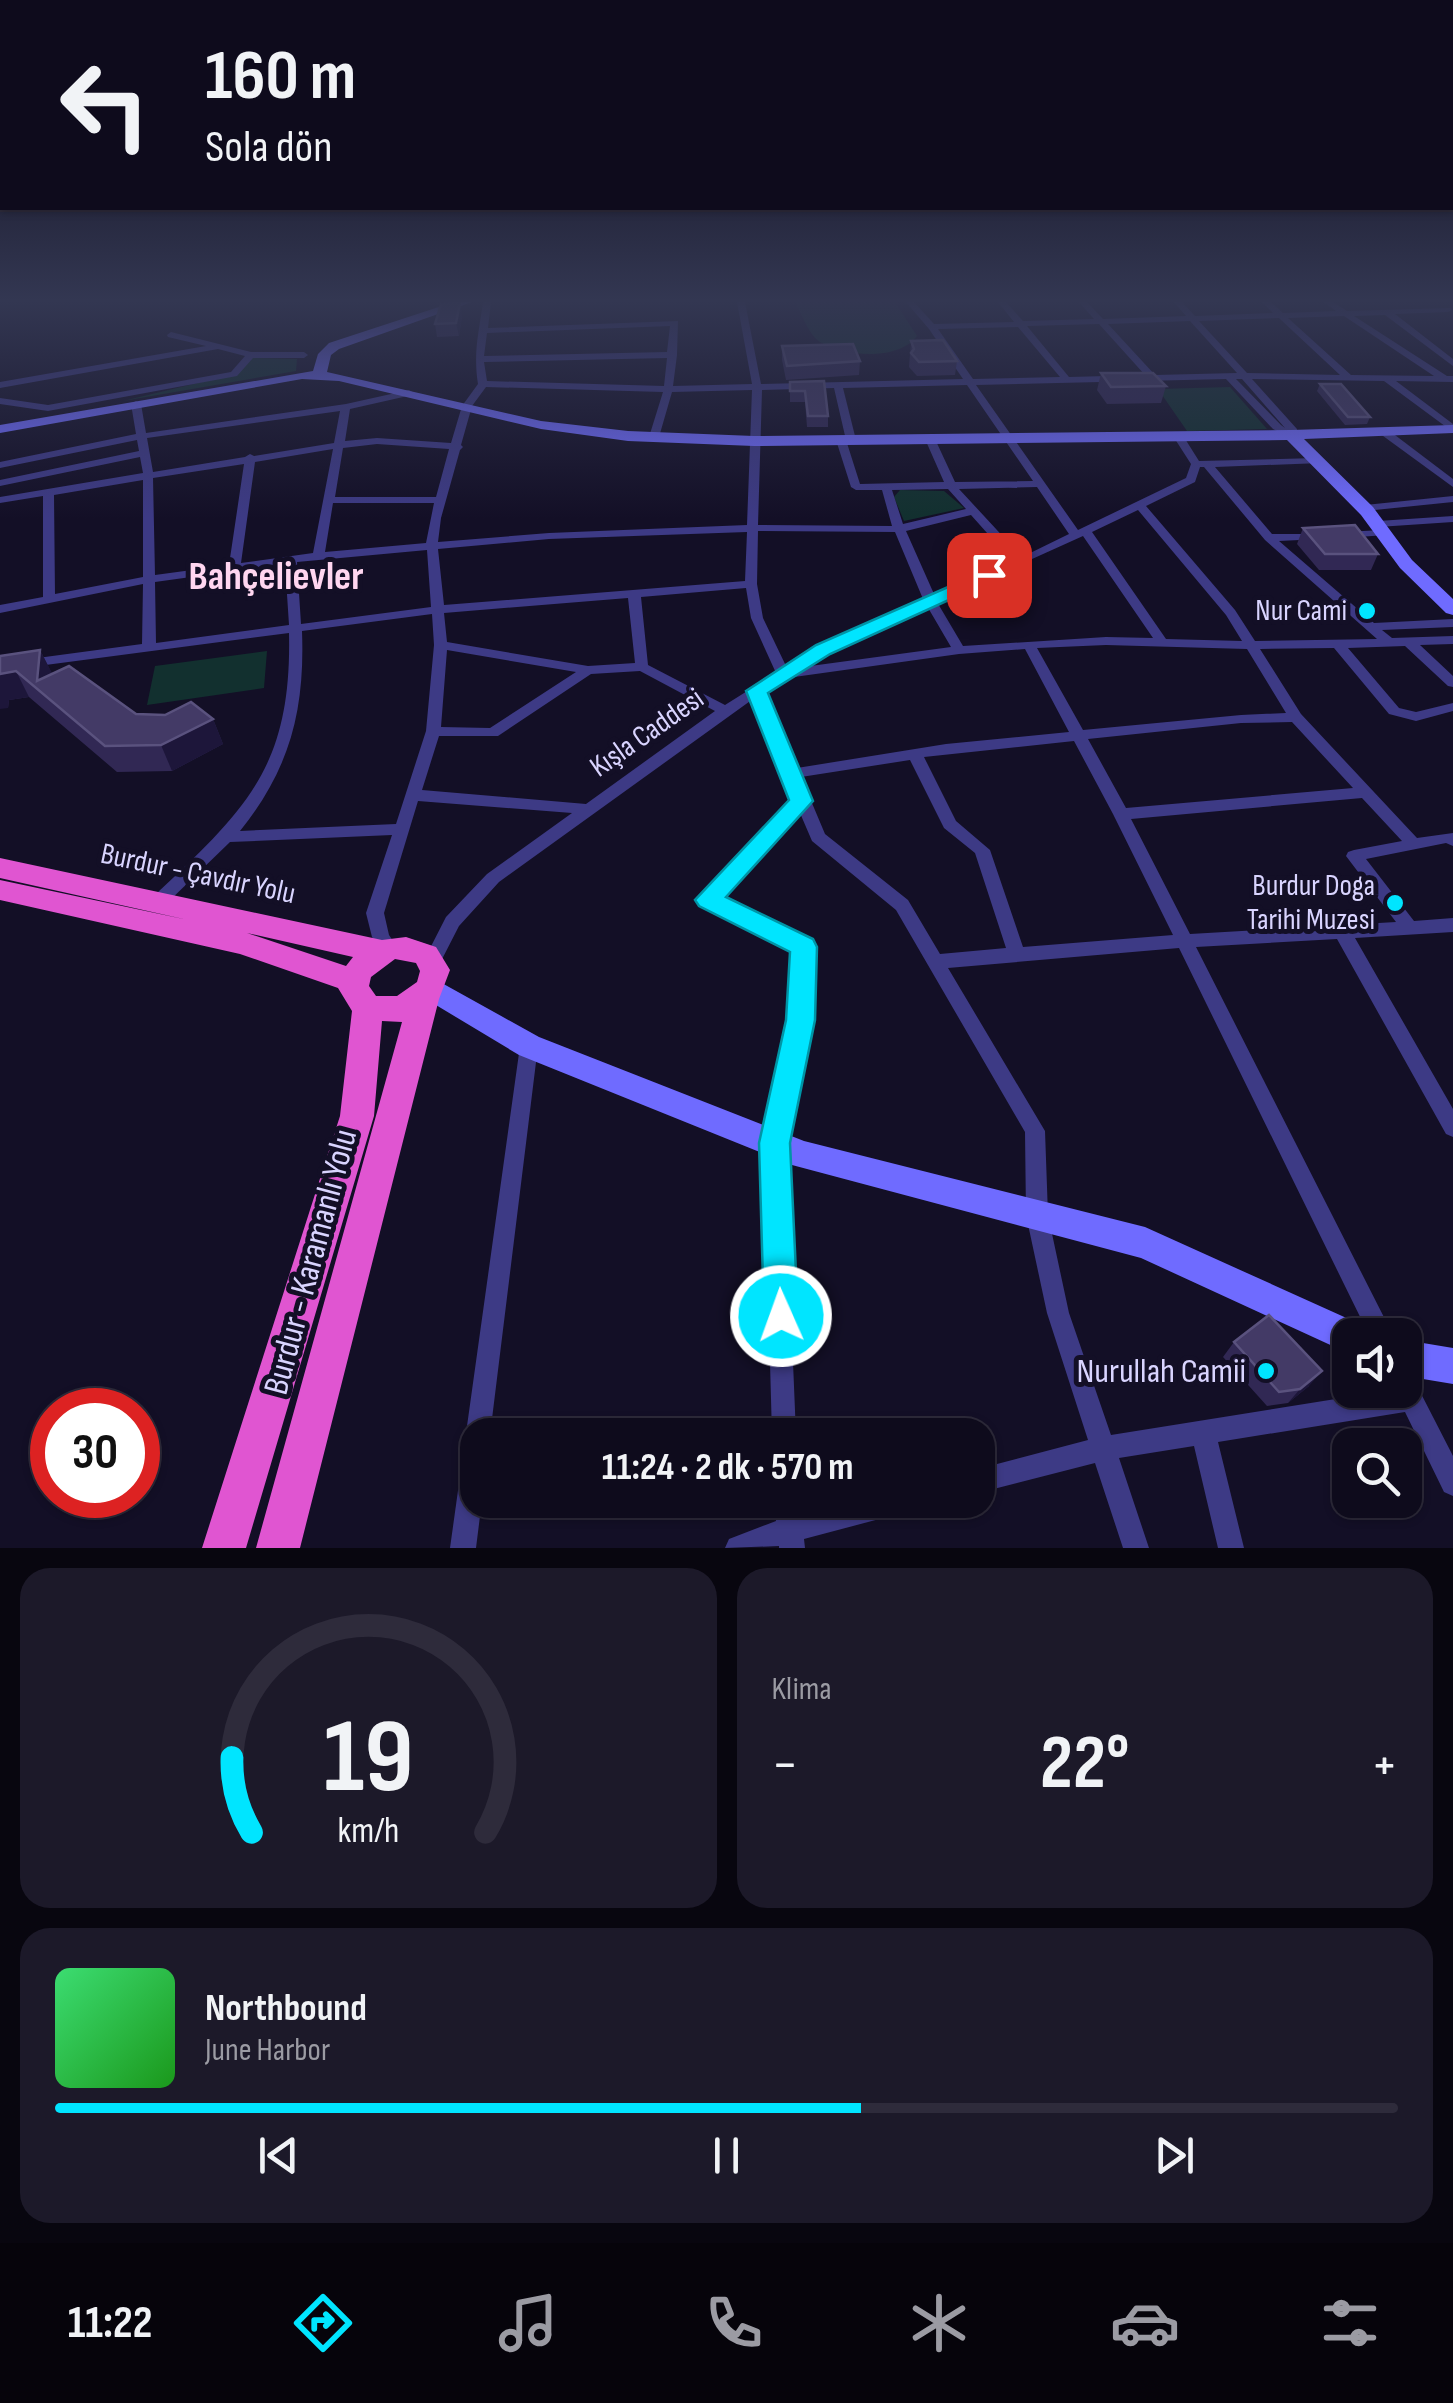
<!DOCTYPE html>
<html lang="tr">
<meta charset="utf-8">
<style>
:root{--surface:#0e0b1c;--page:#1c1929;--text:#f1f3f6;--muted:#9b9ba3;--line:#2e2b3b;--accent:#00e5ff}
body{margin:0;font-family:"Sofia Sans Condensed",sans-serif;background:var(--page);color:var(--text);height:100vh;display:flex;flex-direction:column;font-size:38px;white-space:nowrap}
*{box-sizing:border-box;margin:0}
p{font-size:32px;color:var(--muted)}
.icon{flex:none;width:55px;height:55px;fill:none;stroke:currentColor;stroke-width:2;stroke-linecap:round;stroke-linejoin:round}
.map{position:relative;height:1548px;overflow:hidden}
.details{display:flex;flex-direction:column;gap:20px;padding:20px;background:#08060f;flex:1}
.details>*{flex:none}
.top-card{position:absolute;left:0px;top:0px;width:1455px;height:210px;box-shadow:0 2px 8px #0004,0 0 0 2px var(--line);background:#0e0b1c;color:var(--text);overflow:hidden}
.controls{position:absolute;left:1332px;top:1318px;display:grid;gap:20px}
.controls a{display:grid;place-items:center;width:90px;height:90px;border-radius:20px;background:var(--surface);box-shadow:0 2px 8px #0004,0 0 0 2px var(--line);font-size:50px}
.speed{position:absolute;left:30px;top:1388px;display:flex;gap:20px;font-size:50px;font-weight:700;text-align:center}
.speed>*{display:grid;place-content:center;width:130px;height:130px;border-radius:50%;background:var(--surface);box-shadow:0 2px 8px #0004,0 0 0 2px var(--line);line-height:1}
.speed .limit{border:15px solid #d22;background:#fff;color:#111}
.pin{position:absolute;display:grid;place-items:center;width:85px;height:85px;color:#fff;margin:-42px;border-radius:20px;box-shadow:0 5px 15px #0006}
.me{position:absolute;width:110px;margin:-55px;rotate:358deg;stroke-linejoin:round;filter:drop-shadow(0 0 8px #0008)}
.turn{display:flex;align-items:center;gap:35px;height:210px;padding:0 40px;font-size:45px}
.turn .icon{width:130px;height:130px;stroke-width:2.5}
.turn b{display:block;font-size:70px;line-height:85px}
.big{font-size:75px;font-weight:700;line-height:1.1}
.details .card{flex:1;display:flex;flex-direction:column;justify-content:center;gap:15px;min-width:0;padding:0 35px;border-radius:30px;background:var(--page)}
.details .dial{align-items:center;gap:0}
.dial svg{height:260px;overflow:visible;fill:none;stroke:var(--line);stroke-width:7;stroke-linecap:round;text-anchor:middle}
.dial text{fill:var(--text);stroke:none}
.song{display:flex;align-items:center;gap:30px}
.cover{width:120px;height:120px;border-radius:15px;background:linear-gradient(135deg,hsl(140 70% 55%),hsl(120 70% 35%))}
.played{height:10px;border-radius:5px;background:linear-gradient(90deg,var(--accent) 60%,var(--line) 60%)}
.keys{display:flex;justify-content:space-around;direction:ltr}
.heat{display:flex;justify-content:space-between;align-items:center;font-size:55px;direction:ltr}
.details .tiles{flex:1;display:grid;gap:20px;grid-template-columns:1fr 1fr}
.card:last-child{grid-column:span 2}
.trip{position:absolute;left:460px;top:1418px;width:535px;height:100px;border-radius:30px;background:var(--surface);box-shadow:0 2px 8px #0004,0 0 0 2px var(--line);font-weight:700;line-height:100px;text-align:center}
.tab-bar{display:flex;height:160px;justify-content:space-around;align-items:center;background:#06040b;color:var(--muted)}
.tab-bar .icon{width:70px;height:70px}
.tab-bar .on{color:var(--accent)}
.tab-bar b{font-size:45px;color:var(--text)}
.map>svg:first-child{display:block}
.green{fill:#12302f}
.lines{fill:none;stroke-linecap:round;stroke-linejoin:round}
.minor{fill:#3d3a85;fill-rule:evenodd}
.secondary{fill:#6f6bff;fill-rule:evenodd}
.trunk{fill:#e055d1;fill-rule:evenodd}
.wall{fill:#312854}
.shaded-wall{fill:#1d163a}
.building{fill:#433a66;stroke:#5a527e;stroke-width:2.5}
.route{fill:#00e5ff;stroke:#0095a6;stroke-width:2.5}
.poi-dot{fill:#00e5ff;stroke:#130f26;stroke-width:4}
.labels{text-anchor:middle;dominant-baseline:central;stroke-width:10;stroke-linejoin:round;paint-order:stroke}
.poi-label{font-size:30px;fill:#d9d4ff;stroke:#130f26;text-anchor:end}
.street-label{font-size:30px;fill:#d9d4ff;stroke:#130f26}
.near-street-label{font-size:35px;fill:#d9d4ff;stroke:#130f26}
.near-poi-label{font-size:35px;fill:#d9d4ff;stroke:#130f26;text-anchor:end}
.district-label{font-size:40px;font-weight:bold;fill:#ffd6f0;stroke:#130f26}
</style>
<div class="map">
<svg width="1453" height="1548" viewBox="0 0 1453 1548">
<rect width="100%" height="100%" fill="#130f26"/>
<g class="green">
<path d="M795,302H895L917,336C899,361 844,357 820,342C808,334 802,314 795,302Z"/>
<path d="M252,358L297,359L296,371L123,401L235,374Z"/>
<path d="M1230,387L1267,429L1187,431L1158,389Z"/>
<path d="M900,490L944,491L964,508L904,521L894,497Z"/>
<path d="M267,651L264,688L147,705L155,666Z"/>
</g>
<g class="lines">
<g class="minor">
<path d="M483,302H491L488,328L678,321L677,355L673,386L752,384L737,302H745L761,384L963,379L929,329L906,302H914L934,324L1014,322L998,302H1006L1023,321L1094,319L1079,302H1087L1103,319L1186,316L1174,302H1182L1195,316L1273,313L1262,302H1271L1283,313L1336,311L1324,302H1333L1347,311L1451,308L1452,310L1448,312L1395,314L1453,359V366L1385,315L1354,316L1447,376H1453V382L1396,381L1453,424V432L1384,381L1252,379L1297,429L1296,435L1291,438L1273,429L1226,379L976,385L1078,530L1186,478L1191,464L1173,436L1174,434H1182L1199,461L1317,458L1322,461L1321,463L1215,467L1272,534H1324V538L1320,539L1279,541L1374,623L1453,619V627L1382,630L1392,638L1453,636V644L1420,645L1453,676V687L1448,686L1405,646L1348,648L1399,708L1416,712L1453,703V711L1416,721L1389,714L1334,648L1260,649L1301,714L1417,838L1453,833V846L1446,843L1366,859L1414,921L1453,918V932L1355,938L1453,1109V1137L1446,1134L1337,939L1196,947L1393,1335H1369L1179,948L948,968L1045,1131L1048,1215L1069,1313L1111,1435L1392,1390H1405V1374L1413,1378L1453,1456V1496L1444,1492L1405,1412L1218,1442L1244,1548H1218L1194,1446L1119,1458L1149,1548H1123L1095,1463L978,1493V1469L1088,1440L1047,1313L1026,1215L1025,1132L896,910L812,841L800,813L720,897L810,942L813,947L810,1020L784,1143L796,1435H772L764,1143L792,1020L795,950L702,903L700,899L795,799L786,778L782,774L783,771L753,699L499,882L459,926L438,967L432,969L426,967L423,962L446,917L487,874L572,813L418,801L384,913L389,935L399,950L396,955L390,957L384,955L372,937L366,913L392,835L230,842L164,906H152L150,902L152,898C245,810 292,769 289,633L0,671V663L142,644L143,584L0,613V605L43,597V496L0,503V497L143,473L140,457L0,486V480L139,451L137,440L0,468V462L136,434L131,404L136,401L141,404L146,433L346,404L409,390L414,393L412,395L350,409L345,441L377,438L451,443L462,406L478,384C473,352 479,332 483,302ZM1344,316L1434,376L1351,375L1288,318ZM1279,318L1340,375L1247,373L1199,321ZM1190,321L1237,373L1155,375L1108,324ZM1099,324L1145,375L1069,377L1027,326ZM670,326L667,352L484,356L487,333ZM1018,327L1060,377L973,379L938,329ZM667,358L664,386L487,381L484,362ZM1236,379H1242L1285,428L1281,425ZM967,385L1033,481L955,482L935,439L930,436L925,439L944,482L860,484L846,440L851,443L856,440L843,388ZM486,387L663,392L649,437L654,440L659,437L672,392L752,390L747,525L549,533L438,542L441,518L460,450L463,447L461,445L472,406ZM834,388L846,440L841,437L836,440L851,487L856,490H882L892,526L758,525L762,390ZM340,411L334,443L254,456L250,454L245,457L153,472L147,438ZM377,444L449,449L436,497H335L343,448ZM333,449L313,553L241,563L255,462ZM244,464L229,565L155,575L153,478ZM1200,467H1204L1265,540L1377,639L1255,641L1235,610L1146,506L1195,482ZM143,480V577L55,594L54,495ZM1037,487L1069,534L1022,557L959,489ZM948,489L966,509L903,524L892,490ZM333,503H434L426,543L325,552ZM1138,510L1226,615L1242,641L1166,639L1092,532ZM971,515L1012,561L934,594L906,531ZM758,531L895,532L923,599L818,646L786,666L763,618L757,584ZM747,532L745,581L444,605L438,549L549,539ZM1083,536L1153,638L1106,637L963,646L937,602ZM427,550L431,607L301,624L297,562ZM285,564L289,625L156,643L155,582ZM746,588L751,618L776,673L725,705L648,665L641,597ZM628,598L635,663L588,666L447,642L444,613ZM927,606L951,647L803,667L828,652ZM432,614L434,645L426,731L396,824L240,831C290,769 305,710 302,631ZM1106,645L1247,649L1286,713L1241,715L1083,730L1037,648ZM1025,649L1069,732L946,744L797,768L764,692L787,678L959,654ZM447,650L576,672L490,728L441,727ZM640,671L715,711L586,804L422,790L439,736H498L591,674ZM1292,722L1353,788L1126,808L1088,739L1241,723ZM1074,741L1113,814L1173,935L1023,947L990,850L956,821L924,757ZM910,760L944,828L975,853L1006,948L940,954L908,900L825,834L801,777ZM1362,798L1402,841L1354,850L1348,852L1346,856L1396,922L1190,934L1131,819Z"/>
<path d="M171,332L251,352H304L308,355L304,358H253L237,376L48,411L0,404V398L48,405L231,372L245,356L218,349L0,388V382L206,346L168,337L167,335Z"/>
<path d="M1379,429H1387L1453,479V487L1379,433Z"/>
<path d="M1453,496V502L1365,511L1359,508L1365,505Z"/>
<path d="M1453,516V522L1378,527L1372,524L1378,521Z"/>
<path d="M1383,530L1387,531V535L1343,538L1337,535L1343,532Z"/>
<path d="M529,1038L536,1040L538,1046L490,1435H478V1500H482L476,1548H450L520,1046L522,1040Z"/>
<path d="M773,1500H799L801,1513L853,1500H915L911,1509L902,1513L804,1539L805,1548H779V1546L725,1548L729,1539L776,1521Z"/>
</g>
<g class="secondary">
<path d="M454,302H472L339,349L331,355L327,372L541,421L628,431L754,436L1291,430L1453,425V433L1304,439L1373,507L1412,560L1453,599V615L1446,613L1400,568L1361,515L1287,440L754,446L628,441L541,429L339,381L302,379L0,433V425L313,371L318,354L329,343Z"/>
<path d="M431,977L539,1037L804,1141L1145,1227L1362,1325L1367,1335H1350V1354L1141,1258L792,1165L519,1055L421,996L417,988L421,980Z"/>
<path d="M1405,1340L1453,1348V1384L1405,1376Z"/>
</g>
<path class="trunk" d="M0,858L382,940L406,937L436,947L450,970L439,999L300,1548H256L402,1022L382,1021L374,1116L246,1548H202L340,1116L352,1011L338,988L240,954L0,900V880L188,920L0,878ZM247,933L353,957L346,966ZM395,959L416,963L420,971L417,982L397,996H376L369,986L371,977Z"/>
</g>
<g class="wall">
<path d="M462,316L459,336L437,337L435,324Z"/>
<path d="M911,341L957,361L955,375L917,376L909,367Z"/>
<path d="M782,346L860,361L859,375L786,380L782,360Z"/>
<path d="M1101,373L1166,386L1161,403L1107,404L1097,390Z"/>
<path d="M824,381L828,416V427H807L805,402H790V382Z"/>
<path d="M1320,384L1370,417L1367,424L1345,425L1317,391Z"/>
<path d="M1303,528L1378,554L1371,570H1319L1297,544Z"/>
<path d="M40,650L52,674L136,714L213,719L223,744L172,771L117,772L29,697L9,700L8,708L0,656Z"/>
<path d="M1234,1342L1309,1386L1288,1403L1267,1406L1223,1357Z"/>
</g>
<g class="shaded-wall">
<path d="M460,303L462,316L459,336L456,323Z"/>
<path d="M40,650L53,675L37,681Z"/>
<path d="M16,671L29,697L9,700L8,708L0,709V674Z"/>
<path d="M213,719L223,744L172,771L161,745Z"/>
<path d="M1322,1371L1309,1386L1288,1403L1300,1389Z"/>
</g>
<g class="building">
<path d="M460,303L456,323L435,324L441,304Z"/>
<path d="M943,340L957,361L919,362L911,353L914,349L911,341Z"/>
<path d="M853,344L860,361L787,366L782,346Z"/>
<path d="M1101,373H1153L1166,386L1111,387Z"/>
<path d="M824,381L828,416H808L805,391H790V382Z"/>
<path d="M1320,384H1341L1370,417H1348Z"/>
<path d="M1355,525L1378,554H1325L1303,528Z"/>
<path d="M40,650L37,681L69,666L136,714L165,715L191,702L213,719L161,745L105,746L16,671L0,674V656Z"/>
<path d="M1269,1315L1322,1371L1300,1389L1279,1392L1234,1342Z"/>
</g>
<linearGradient id="sky" x2="0" y2="1"><stop stop-color="#0a0815"/><stop offset="0.58" stop-color="#333752"/><stop offset="1" stop-color="#333752" stop-opacity="0"/></linearGradient>
<rect width="1453" height="519" fill="url(#sky)"/>
<path class="route" d="M989,569L998,575L995,579L830,654L768,693L813,801L726,897L813,939L817,947L815,1020L790,1143L798,1316L793,1328L781,1333L769,1328L764,1316L759,1143L786,1020L790,952L699,906L695,900L789,800L746,691L816,645Z"/>
<g class="poi-dot">
<circle cx="1367" cy="611" r="10"/>
<circle cx="1395" cy="903" r="10"/>
<circle cx="1266" cy="1371" r="10"/>
</g>
<g class="labels">
<g class="poi-label">
<text x="1347" y="611">Nur Cami</text>
<text x="1375" y="886">Burdur Doga<tspan x="1375" dy="34">Tarihi Muzesi</tspan></text>
</g>
<g class="street-label">
<text transform="translate(647 733) rotate(-35)">Kışla Caddesi</text>
<text transform="translate(198 874) rotate(12)">Burdur - Çavdır Yolu</text>
</g>
<g class="near-street-label">
<text transform="translate(311 1262) rotate(-75)">Burdur - Karamanlı Yolu</text>
</g>
<g class="near-poi-label">
<text x="1246" y="1371">Nurullah Camii</text>
</g>
<g class="district-label">
<text x="276" y="577">Bahçelievler</text>
</g>
</g>
</svg>
<div class="controls">
<a><svg class="icon" aria-label="sound" viewBox="0 0 24 24"><path d="M4 9h4l5-4v14l-5-4H4zM17 9q2 3 0 6"/></svg></a>
<a><svg class="icon" aria-label="search" viewBox="0 0 24 24"><circle cx="10" cy="10" r="6"/><path d="M15 15l6 6"/></svg></a>
</div>
<div class="speed"><div class="limit">30</div></div>
<div class="pin" style="left:989px;top:575px;background:#d93025"><svg class="icon" aria-label="arrive" viewBox="0 0 24 24"><path d="M6 21V4h12l-3 4 3 4H6"/></svg></div>
<svg class="me" style="left:781px;top:1316px" viewBox="-20 -20 40 40"><circle r="17" fill="#00e5ff" stroke="#fff" stroke-width="3"/><path d="M0-11L8 9 0 5-8 9z" fill="#fff"/></svg>
<div class="trip">11:24 · 2 dk · 570 m</div>
<div class="top-card">
<div class="turn"><svg class="icon" aria-label="left" viewBox="0 0 24 24"><path d="M17 20v-9H6M10 6l-5 5 5 5"/></svg><div><b>160 m</b>Sola dön</div></div>
</div>
</div>
<section class="details">
<div class="tiles">
<div class="card dial"><svg viewBox="0 0 100 80">
<path d="M14 69A42 42 0 1 1 86 69"/>
<path d="M14 69A42 42 0 0 1 8 46" stroke="#00e5ff"/>
<text x="50" y="56" font-size="32" font-weight="700">19</text>
<text x="50" y="72" font-size="11">km/h</text>
</svg></div>
<div class="card"><p>Klima</p>
<div class="heat"><a>−</a><b class="big">22°</b><a>+</a></div>
</div>
<div class="card">
<div class="song"><i class="cover"></i><div><b>Northbound</b><p>June Harbor</p></div></div>
<div class="played"></div>
<div class="keys"><svg class="icon" aria-label="previous" viewBox="0 0 24 24"><path d="M18 5L8 12l10 7zM5 5v14"/></svg><svg class="icon" aria-label="pause" viewBox="0 0 24 24"><path d="M8 5v14M16 5v14"/></svg><svg class="icon" aria-label="next" viewBox="0 0 24 24"><path d="M6 5l10 7-10 7zM19 5v14"/></svg></div>
</div>
</div>
</section>
<nav class="tab-bar">
<b>11:22</b>
<svg class="icon on" aria-label="directions" viewBox="0 0 24 24"><path d="M12 3l9 9-9 9-9-9zM9 14v-3h6M13 9l2 2-2 2"/></svg>
<svg class="icon" aria-label="music" viewBox="0 0 24 24"><path d="M9 18V5l10-2v13"/><circle cx="6" cy="18" r="3"/><circle cx="16" cy="16" r="3"/></svg>
<svg class="icon" aria-label="phone" viewBox="0 0 24 24"><path d="M5 4h4l2 5-3 2q2 4 5 5l2-3 5 2v4C11 20 4 13 5 4z"/></svg>
<svg class="icon" aria-label="climate" viewBox="0 0 24 24"><path d="M12 3v18M4 7l16 10M4 17L20 7"/></svg>
<svg class="icon" aria-label="car" viewBox="0 0 24 24"><path d="M5 17H2v-5l4-1 3-4h7l3 4 3 1v5h-3M9 17h6M6 11h13"/><circle cx="7" cy="17" r="2"/><circle cx="17" cy="17" r="2"/></svg>
<svg class="icon" aria-label="filters" viewBox="0 0 24 24"><path d="M4 7h16M4 17h16"/><circle cx="9" cy="7" r="2"/><circle cx="15" cy="17" r="2"/></svg>
</nav>
